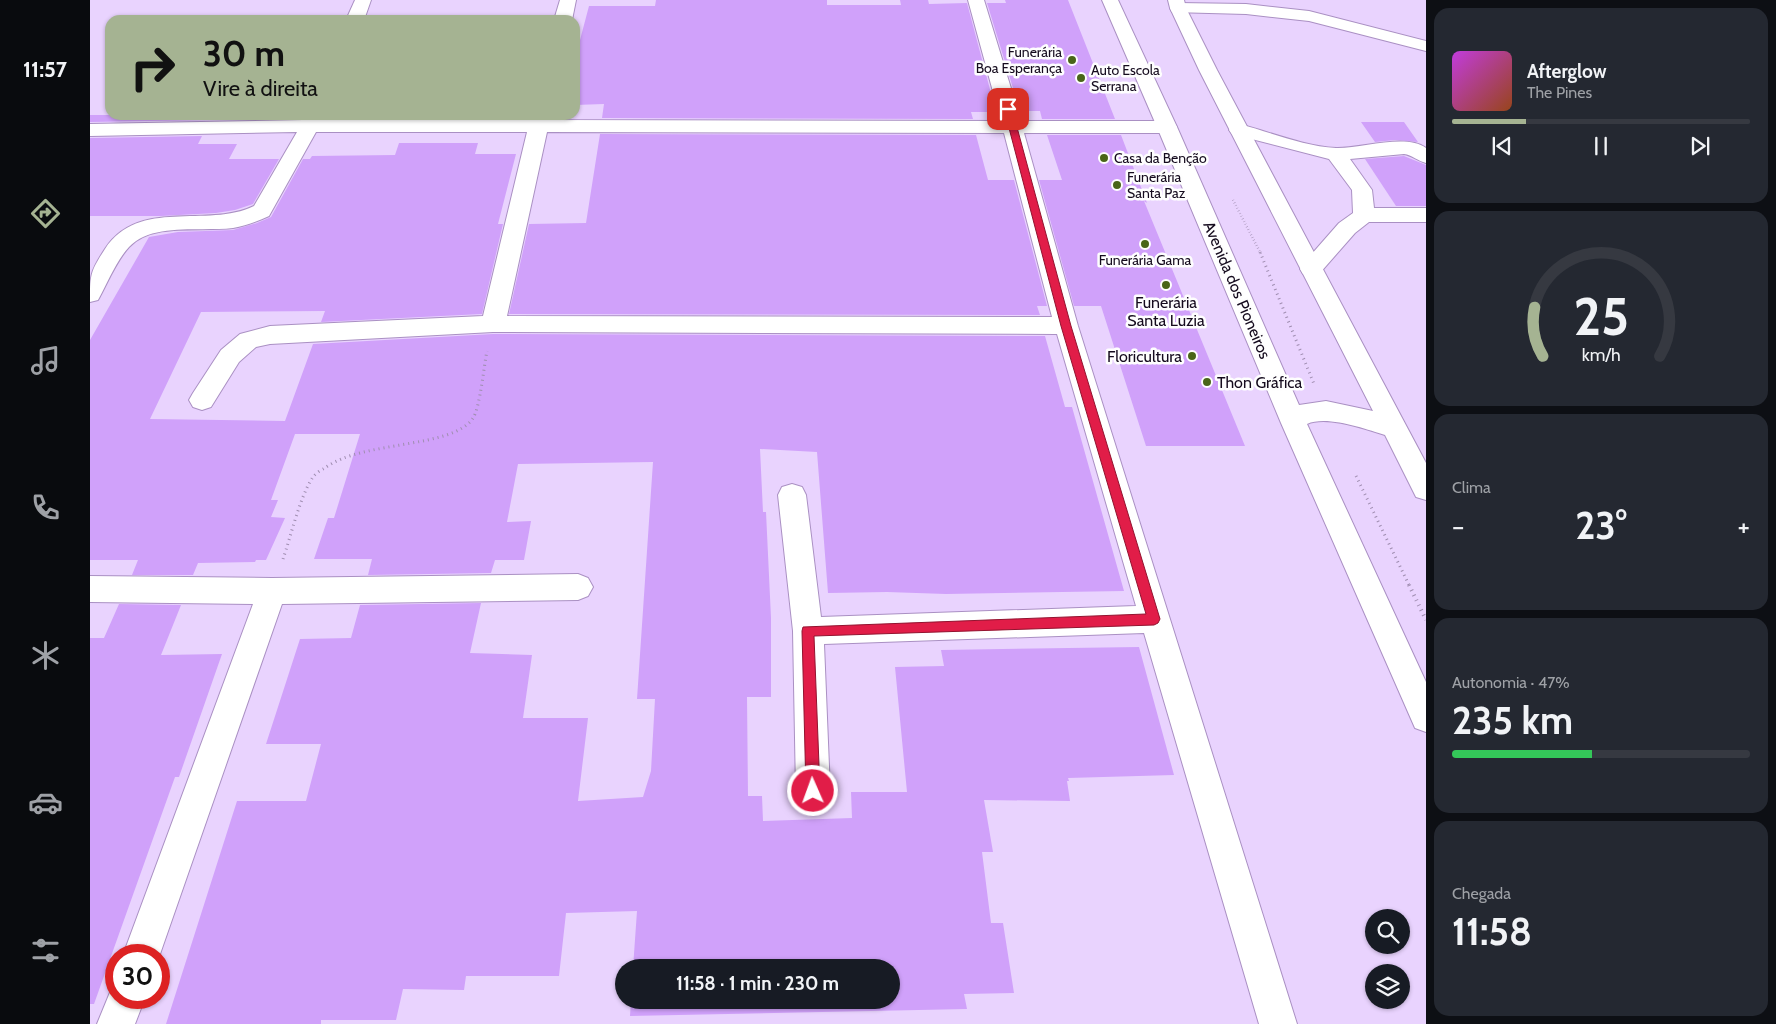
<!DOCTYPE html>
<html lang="pt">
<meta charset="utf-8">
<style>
:root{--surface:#171b24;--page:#242831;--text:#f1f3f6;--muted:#9ea1a6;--line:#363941;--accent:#a5b392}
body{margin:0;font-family:Cabin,sans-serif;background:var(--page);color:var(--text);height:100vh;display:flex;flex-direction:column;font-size:19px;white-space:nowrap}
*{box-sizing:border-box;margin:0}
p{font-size:16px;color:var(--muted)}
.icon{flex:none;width:28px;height:28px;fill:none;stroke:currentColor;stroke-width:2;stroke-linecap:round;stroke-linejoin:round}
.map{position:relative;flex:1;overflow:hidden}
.sheet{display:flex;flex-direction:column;gap:8px;padding:8px;background:#0d0f14;width:350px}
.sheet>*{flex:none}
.banner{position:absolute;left:15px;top:15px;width:475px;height:105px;border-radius:15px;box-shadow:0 1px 4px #0004;background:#a5b392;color:#111;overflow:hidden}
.fabs{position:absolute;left:1275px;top:909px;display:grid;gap:10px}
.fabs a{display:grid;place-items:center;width:45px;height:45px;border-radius:50%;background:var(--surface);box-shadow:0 1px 4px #0004;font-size:25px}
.speed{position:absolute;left:15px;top:944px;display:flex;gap:10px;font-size:25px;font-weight:700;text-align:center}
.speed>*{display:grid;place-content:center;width:65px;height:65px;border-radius:50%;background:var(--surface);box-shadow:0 1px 4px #0004;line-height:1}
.speed .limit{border:8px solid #d22;background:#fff;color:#111}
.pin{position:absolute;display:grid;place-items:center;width:42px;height:42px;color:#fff;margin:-21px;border-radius:10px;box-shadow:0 2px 8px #0006}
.me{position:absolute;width:55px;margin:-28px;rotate:358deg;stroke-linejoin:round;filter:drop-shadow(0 0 4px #0008)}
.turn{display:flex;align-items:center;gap:18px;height:105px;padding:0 15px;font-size:22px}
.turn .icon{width:65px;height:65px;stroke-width:2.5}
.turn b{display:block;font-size:35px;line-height:42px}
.big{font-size:38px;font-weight:700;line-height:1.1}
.sheet .tile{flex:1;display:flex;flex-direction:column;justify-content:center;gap:8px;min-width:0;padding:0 18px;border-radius:15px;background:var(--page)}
.sheet .dial{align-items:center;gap:0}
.dial svg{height:130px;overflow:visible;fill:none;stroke:var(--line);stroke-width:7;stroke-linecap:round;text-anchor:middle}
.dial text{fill:var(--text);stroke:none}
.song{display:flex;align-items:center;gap:15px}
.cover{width:60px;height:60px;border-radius:8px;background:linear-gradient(135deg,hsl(290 70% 55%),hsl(20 70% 35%))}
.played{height:5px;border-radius:2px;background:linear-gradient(90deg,var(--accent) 25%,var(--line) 25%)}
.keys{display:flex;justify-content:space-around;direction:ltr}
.heat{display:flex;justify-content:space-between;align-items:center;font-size:28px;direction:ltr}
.charge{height:8px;border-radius:4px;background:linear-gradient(90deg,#34c759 47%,var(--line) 0)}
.trip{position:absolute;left:525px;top:959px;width:285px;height:50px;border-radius:25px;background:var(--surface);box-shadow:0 1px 4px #0004;font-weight:700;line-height:50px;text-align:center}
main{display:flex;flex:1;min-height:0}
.dock{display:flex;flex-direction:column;width:90px;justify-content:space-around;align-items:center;background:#090b0e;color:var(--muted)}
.dock .icon{width:35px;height:35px}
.dock .on{color:var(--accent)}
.dock b{font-size:22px;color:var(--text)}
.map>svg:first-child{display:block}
.building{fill:#d0a1fa}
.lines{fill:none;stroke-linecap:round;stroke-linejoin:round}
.minor-casing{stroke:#aa90c3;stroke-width:2}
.major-casing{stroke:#aa90c3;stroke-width:2}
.path-far2{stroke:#a08eb1;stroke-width:2.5;stroke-dasharray:0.5 2.5;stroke-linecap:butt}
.path-far1{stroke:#a08eb1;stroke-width:3;stroke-dasharray:1 4;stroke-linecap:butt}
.path{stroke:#a08eb1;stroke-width:4;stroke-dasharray:1 4.5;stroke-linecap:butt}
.minor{fill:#fff;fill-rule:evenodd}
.major{fill:#fff;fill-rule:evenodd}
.route{fill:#e11d48;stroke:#92132f}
.poi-dot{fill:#496518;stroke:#fefefe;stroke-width:2}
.labels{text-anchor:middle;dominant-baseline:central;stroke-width:5;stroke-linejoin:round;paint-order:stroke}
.far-poi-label{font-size:14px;fill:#150b1e;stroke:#fefefe;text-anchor:start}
.street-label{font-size:16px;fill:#150b1e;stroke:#fefefe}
.poi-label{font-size:16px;fill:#150b1e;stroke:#fefefe}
</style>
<main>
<nav class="dock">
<b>11:57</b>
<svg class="icon on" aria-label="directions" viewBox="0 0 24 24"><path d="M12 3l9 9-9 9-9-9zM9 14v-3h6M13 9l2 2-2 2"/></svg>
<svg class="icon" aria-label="music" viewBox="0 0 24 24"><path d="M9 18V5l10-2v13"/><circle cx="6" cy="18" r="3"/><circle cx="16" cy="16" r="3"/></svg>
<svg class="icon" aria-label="phone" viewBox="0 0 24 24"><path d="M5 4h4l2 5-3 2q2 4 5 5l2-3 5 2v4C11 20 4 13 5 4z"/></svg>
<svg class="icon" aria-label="climate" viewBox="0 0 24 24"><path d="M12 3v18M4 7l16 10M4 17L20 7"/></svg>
<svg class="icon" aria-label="car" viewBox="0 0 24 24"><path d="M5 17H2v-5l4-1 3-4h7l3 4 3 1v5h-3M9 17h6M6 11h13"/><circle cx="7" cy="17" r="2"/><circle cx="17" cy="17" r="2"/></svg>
<svg class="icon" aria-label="filters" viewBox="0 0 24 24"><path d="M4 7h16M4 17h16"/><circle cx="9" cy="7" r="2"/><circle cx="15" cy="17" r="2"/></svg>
</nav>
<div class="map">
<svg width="1336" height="1024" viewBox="0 0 1336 1024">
<rect width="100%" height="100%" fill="#e9d3fe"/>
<g class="building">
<path d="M566,0H737V5H811L810,0H838L839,4L877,3L906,112H881L883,119L512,118L514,104L485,105V59L499,6H565Z"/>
<path d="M915,0H978L1025,119H952L950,111H930L897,3H916Z"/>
<path d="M0,115H124L121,120L0,122Z"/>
<path d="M1271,122H1314L1328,142L1305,140L1285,142Z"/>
<path d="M510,134L886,135L898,180H924L957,306H947L950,315L419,314L439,224L496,223Z"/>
<path d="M957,135H1031L1057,203L1054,201L1155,446H1056L1011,306H984L949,180H972Z"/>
<path d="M112,136L108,144H147L139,159H189L163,204L145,210L126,213L71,216H0V138Z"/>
<path d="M309,143H388L385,154H426L408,224H413L392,314L231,322L235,311L111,312L60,419L195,421L223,344L403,334L955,336L975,407H982L1034,591L856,594L797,592L738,593L727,452L670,449L673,512H676L681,618V697H657L658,796H672L673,821L762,818L761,792H817L805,667L854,666L851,650L1049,647L1084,775L978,778L979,781H977L980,801L894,800L903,852H892L901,923H913L924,993L874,994L877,1009L540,1016L541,1000H801V968H543L547,911L476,913L469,976H376L374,990L313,989L306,1020H231V1024H76L147,801H216L231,744H176L210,639L261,638L270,605L391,603L380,653L442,655L433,718H498L488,801L553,797L561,771L565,699H547L563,462L428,464L417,522L441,521L434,560H405L401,573L278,575L282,559H224L238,518H244L270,434H205L181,500H188L181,517L195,518L176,560H166L165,562L108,563L103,575H42L48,560H0V340L59,237L88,232L143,230L167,223L181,217L213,159H220L222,156L305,155Z"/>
<path d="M1314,156L1336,165V206H1306L1275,159Z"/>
<path d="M29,604L91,605L71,655L132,654L89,777H85L4,1004H0V638H14Z"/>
</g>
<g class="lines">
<g class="minor-casing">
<g id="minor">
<path d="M265,0H281L274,20H256Z"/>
<path d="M470,0H486L482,20H464Z"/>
<path d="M878,0H894L931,121H1077L1084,123L1087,127L1084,131L1077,133H934L988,326L1207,1024H1169L1054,633L734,644L740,791L735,803L723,808L711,803L706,791L703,631L688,495L692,487L702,484L712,487L716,495L731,617L1046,606L967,334L403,332L180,344L166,347L149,362L121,407L112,410L103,407L99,400L103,393L131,350L150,334L180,326L393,316L437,132H226L179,216C168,221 156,226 143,228C112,232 62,222 39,247C26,261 18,282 8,300L0,302C0,275 0,272 15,249C49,197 117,229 164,206L207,132L0,136V124L213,120L216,115H236L233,120H440L441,115H461L459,120L911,121ZM457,132L914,133L962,317L417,316Z"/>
<path d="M1088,3L1156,4L1219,11L1336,41V51L1219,21L1156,14L1082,12L1080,8L1082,4Z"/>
<path d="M1149,124C1180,132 1213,146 1246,148C1270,149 1316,133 1336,148V163C1328,161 1322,155 1314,154L1260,159L1282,190L1284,208H1336V222H1279L1265,233L1229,274L1221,277L1213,274L1210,269L1213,264L1249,223L1263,213L1262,190L1239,159L1142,134L1139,130L1142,126Z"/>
<path d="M488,574L498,578L503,587L498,596L488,600L192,604L69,957V955H33L163,604L0,602V576L182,578Z"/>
<path d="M26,983V998H55L45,1024H7L23,985Z"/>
</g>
</g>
<g class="major-casing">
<path id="major" d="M1012,0H1028L1087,127L1209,405L1236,401L1283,411L1109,70L1080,8L1078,0H1094L1096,8L1127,70L1336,463V500L1326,497L1295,435C1275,429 1237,415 1217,424L1336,682V732L1325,728L1191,423L1067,127Z"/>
</g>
<path class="path-far2" d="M1143,200L1171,254"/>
<g class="path-far1">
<path d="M1170,252L1224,384"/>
<path d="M1266,476L1320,587"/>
<path d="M193,559C201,536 210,496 223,477C226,473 231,470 235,468C272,440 363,449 383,418C390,408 394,365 397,351"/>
</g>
<path class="path" d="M1319,585L1336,620"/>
<use href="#minor" class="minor"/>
<use href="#major" class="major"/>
</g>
<path class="route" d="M918,107L922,109L981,326L1070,619L1068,623L1064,625L724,636L730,791L728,796L723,798L718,796L716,791L712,631L713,627L1056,614L971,326L914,109Z"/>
<g class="poi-dot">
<circle cx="982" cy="60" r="5"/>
<circle cx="991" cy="78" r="5"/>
<circle cx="1014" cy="158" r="5"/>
<circle cx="1027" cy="185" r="5"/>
<circle cx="1055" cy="244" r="5"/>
<circle cx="1076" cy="285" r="5"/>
<circle cx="1102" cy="356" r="5"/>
<circle cx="1117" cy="382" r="5"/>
</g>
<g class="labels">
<g class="far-poi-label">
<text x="972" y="52" text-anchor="end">Funerária<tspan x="972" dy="16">Boa Esperança</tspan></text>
<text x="1001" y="70">Auto Escola<tspan x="1001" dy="16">Serrana</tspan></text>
<text x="1024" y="158">Casa da Benção</text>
<text x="1037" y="177">Funerária<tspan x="1037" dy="16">Santa Paz</tspan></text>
<text x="1055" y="260" text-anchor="middle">Funerária Gama</text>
</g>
<g class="street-label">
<text transform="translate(1147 290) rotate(67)">Avenida dos Pioneiros</text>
</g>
<g class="poi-label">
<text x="1076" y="302">Funerária<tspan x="1076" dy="18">Santa Luzia</tspan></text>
<text x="1092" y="356" text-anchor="end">Floricultura</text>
<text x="1127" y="382" text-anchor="start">Thon Gráfica</text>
</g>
</g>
</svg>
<div class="fabs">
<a><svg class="icon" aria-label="search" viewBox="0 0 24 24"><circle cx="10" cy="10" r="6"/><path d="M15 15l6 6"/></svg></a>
<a><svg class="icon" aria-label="layers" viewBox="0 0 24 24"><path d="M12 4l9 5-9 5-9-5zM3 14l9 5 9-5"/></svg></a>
</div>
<div class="speed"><div class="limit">30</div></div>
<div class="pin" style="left:918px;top:109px;background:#d93025"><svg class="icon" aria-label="arrive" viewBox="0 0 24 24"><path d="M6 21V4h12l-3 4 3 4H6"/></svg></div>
<svg class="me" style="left:723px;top:791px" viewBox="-20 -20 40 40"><circle r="17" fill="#e11d48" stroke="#fff" stroke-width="3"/><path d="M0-11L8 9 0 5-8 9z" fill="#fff"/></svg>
<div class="trip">11:58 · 1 min · 230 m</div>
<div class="banner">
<div class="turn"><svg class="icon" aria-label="right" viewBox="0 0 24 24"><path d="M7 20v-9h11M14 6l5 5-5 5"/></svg><div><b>30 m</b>Vire à direita</div></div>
</div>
</div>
<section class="sheet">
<div class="tile">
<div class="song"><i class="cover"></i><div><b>Afterglow</b><p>The Pines</p></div></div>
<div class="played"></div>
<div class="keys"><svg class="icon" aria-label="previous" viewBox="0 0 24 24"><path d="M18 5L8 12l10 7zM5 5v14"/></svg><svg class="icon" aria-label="pause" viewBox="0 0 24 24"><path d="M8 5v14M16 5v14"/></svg><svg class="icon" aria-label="next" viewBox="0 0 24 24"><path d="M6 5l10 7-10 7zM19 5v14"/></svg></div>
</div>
<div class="tile dial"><svg viewBox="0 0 100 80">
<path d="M14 69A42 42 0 1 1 86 69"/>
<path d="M14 69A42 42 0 0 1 9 39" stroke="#a5b392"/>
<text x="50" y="56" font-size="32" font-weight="700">25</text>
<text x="50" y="72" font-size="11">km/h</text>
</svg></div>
<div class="tile"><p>Clima</p>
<div class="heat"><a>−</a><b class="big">23°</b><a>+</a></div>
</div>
<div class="tile"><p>Autonomia · 47%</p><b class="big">235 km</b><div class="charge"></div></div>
<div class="tile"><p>Chegada</p><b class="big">11:58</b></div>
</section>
</main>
